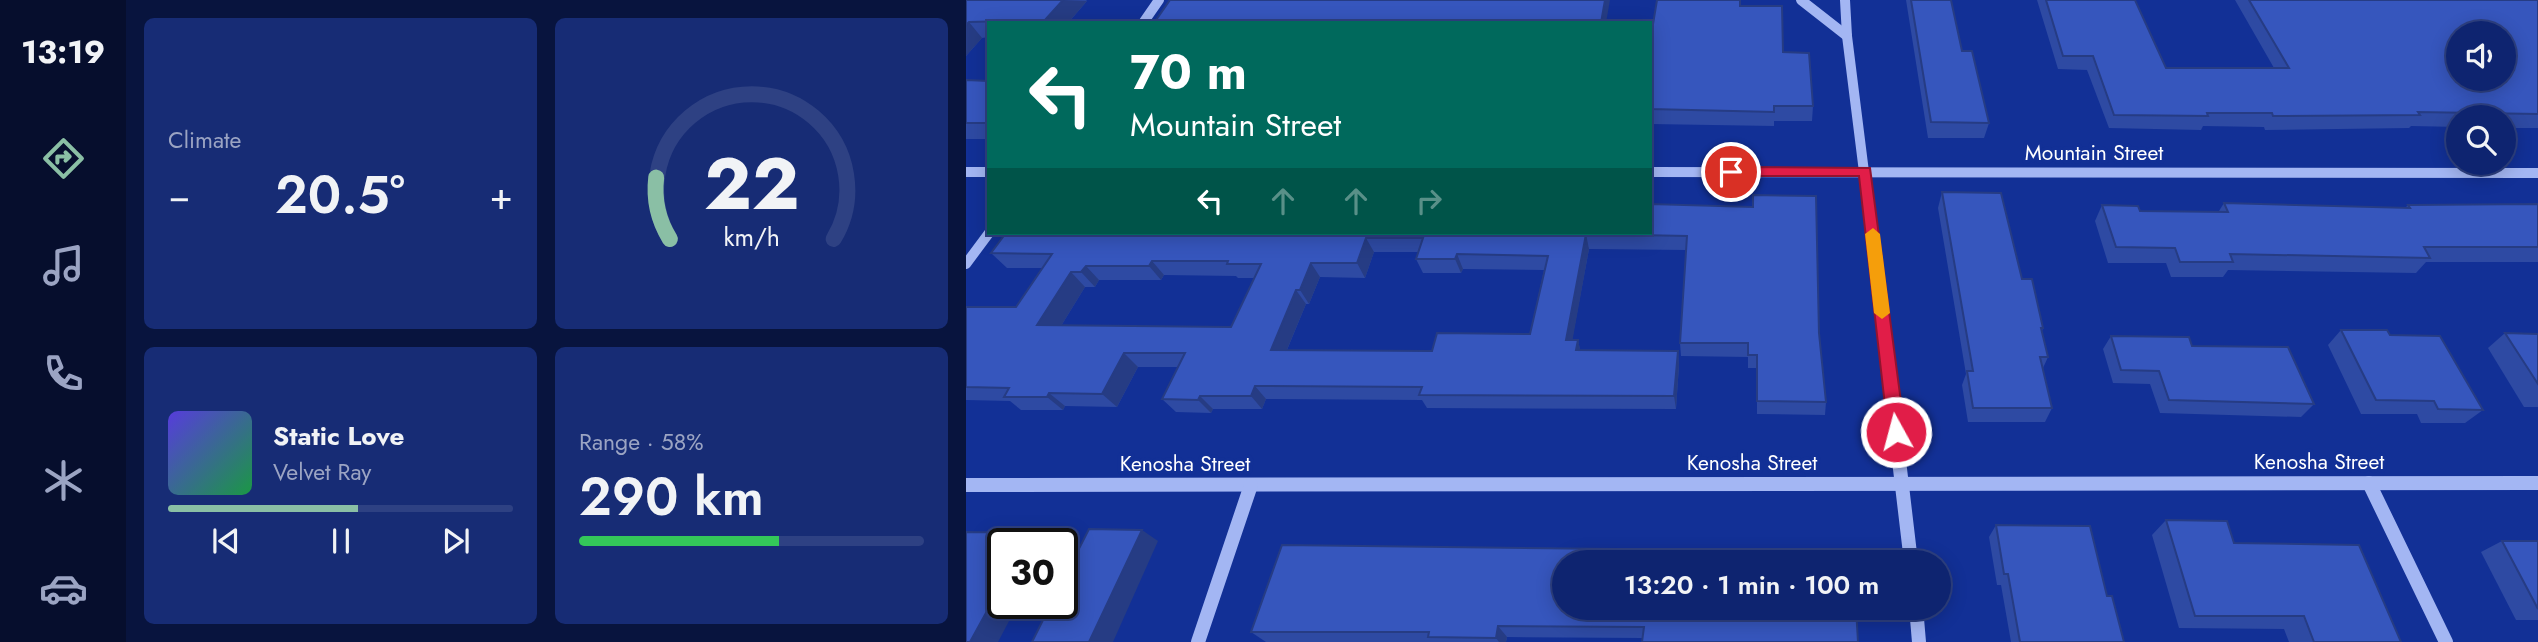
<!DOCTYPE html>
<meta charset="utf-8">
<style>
:root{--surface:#0e2470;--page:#172c75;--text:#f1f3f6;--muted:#9ba4c3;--line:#2e4183;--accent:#8abfa5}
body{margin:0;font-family:Jost,sans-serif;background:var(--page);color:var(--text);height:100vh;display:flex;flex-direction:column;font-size:26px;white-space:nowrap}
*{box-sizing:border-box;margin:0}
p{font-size:23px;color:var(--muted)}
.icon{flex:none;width:38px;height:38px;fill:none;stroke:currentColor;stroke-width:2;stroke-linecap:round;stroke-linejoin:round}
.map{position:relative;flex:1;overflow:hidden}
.side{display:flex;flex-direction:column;gap:18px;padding:18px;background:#08143e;width:840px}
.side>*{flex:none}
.top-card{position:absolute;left:21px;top:21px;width:665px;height:214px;border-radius:0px;box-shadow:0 4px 18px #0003,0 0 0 2px var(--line);background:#00695c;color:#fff;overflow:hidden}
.fabs{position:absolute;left:1480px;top:21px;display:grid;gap:14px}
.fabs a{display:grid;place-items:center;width:70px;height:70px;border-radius:50%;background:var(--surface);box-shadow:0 4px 18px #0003,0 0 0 2px var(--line);font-size:35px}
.speed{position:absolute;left:21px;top:528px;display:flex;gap:14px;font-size:35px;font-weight:700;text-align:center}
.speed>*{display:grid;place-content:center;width:91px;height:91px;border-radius:50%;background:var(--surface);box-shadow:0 4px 18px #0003,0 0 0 2px var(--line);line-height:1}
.speed .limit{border:4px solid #111;border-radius:10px;background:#fff;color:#111}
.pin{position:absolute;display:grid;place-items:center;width:60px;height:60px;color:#fff;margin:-30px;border:4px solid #fff;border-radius:50%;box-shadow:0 2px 7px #0007}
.me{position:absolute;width:77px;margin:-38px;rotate:353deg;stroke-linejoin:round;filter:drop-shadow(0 0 5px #0008)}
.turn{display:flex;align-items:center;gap:24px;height:147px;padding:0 28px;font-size:32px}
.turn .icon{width:91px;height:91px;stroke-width:2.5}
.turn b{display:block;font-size:49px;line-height:60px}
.lanes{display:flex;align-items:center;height:66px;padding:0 28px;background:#0003;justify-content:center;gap:35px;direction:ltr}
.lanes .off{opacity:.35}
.big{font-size:52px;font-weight:600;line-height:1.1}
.side .tile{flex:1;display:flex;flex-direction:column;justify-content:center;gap:10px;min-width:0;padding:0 24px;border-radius:10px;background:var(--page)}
.side .dial{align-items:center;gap:0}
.dial svg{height:182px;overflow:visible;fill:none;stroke:var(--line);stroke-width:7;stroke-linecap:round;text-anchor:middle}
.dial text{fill:var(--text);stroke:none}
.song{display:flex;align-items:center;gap:21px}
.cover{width:84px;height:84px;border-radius:10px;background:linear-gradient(135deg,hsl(250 70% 55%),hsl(140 70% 35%))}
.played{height:7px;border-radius:4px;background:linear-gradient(90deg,var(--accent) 55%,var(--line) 55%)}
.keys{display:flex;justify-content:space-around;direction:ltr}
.heat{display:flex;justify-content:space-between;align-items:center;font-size:38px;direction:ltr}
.charge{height:10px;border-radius:5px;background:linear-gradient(90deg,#34c759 58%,var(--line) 0)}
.side .tiles{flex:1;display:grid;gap:18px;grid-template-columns:repeat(2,1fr)}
.trip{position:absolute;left:586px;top:550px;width:399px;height:70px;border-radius:35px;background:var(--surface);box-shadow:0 4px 18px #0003,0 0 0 2px var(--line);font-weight:600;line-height:70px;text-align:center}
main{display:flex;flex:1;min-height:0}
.tabs{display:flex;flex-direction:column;width:126px;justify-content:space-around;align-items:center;background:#060e2d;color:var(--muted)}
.tabs .icon{width:49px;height:49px}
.tabs .on{color:var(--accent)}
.tabs b{font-size:32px;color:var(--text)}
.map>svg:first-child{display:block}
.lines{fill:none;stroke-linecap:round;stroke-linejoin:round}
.minor-far1{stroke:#a3b6f3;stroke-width:10}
.minor{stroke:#a3b6f3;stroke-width:14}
.wall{fill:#2e4aa3;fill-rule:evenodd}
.shaded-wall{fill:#263c84}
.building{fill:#3656bd;stroke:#263c84;stroke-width:2;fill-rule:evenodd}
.route{fill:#e11d48;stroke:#92132f;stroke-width:2}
.slow{fill:#f59e0b}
.labels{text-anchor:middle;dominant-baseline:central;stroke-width:7;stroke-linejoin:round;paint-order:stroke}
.street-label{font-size:21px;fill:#fff;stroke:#123096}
</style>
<main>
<nav class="tabs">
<b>13:19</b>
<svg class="icon on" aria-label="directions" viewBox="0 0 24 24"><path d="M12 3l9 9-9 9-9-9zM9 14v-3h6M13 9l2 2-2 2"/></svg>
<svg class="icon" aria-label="music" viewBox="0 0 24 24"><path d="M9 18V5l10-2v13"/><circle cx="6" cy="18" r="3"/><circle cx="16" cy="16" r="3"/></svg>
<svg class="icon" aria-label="phone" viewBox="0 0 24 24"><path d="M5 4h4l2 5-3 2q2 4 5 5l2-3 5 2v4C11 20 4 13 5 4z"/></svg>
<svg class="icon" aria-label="climate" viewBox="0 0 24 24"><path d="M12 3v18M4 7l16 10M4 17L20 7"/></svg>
<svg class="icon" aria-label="car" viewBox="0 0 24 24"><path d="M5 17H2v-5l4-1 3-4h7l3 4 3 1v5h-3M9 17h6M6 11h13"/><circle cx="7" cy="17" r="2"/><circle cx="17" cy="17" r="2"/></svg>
</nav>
<section class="side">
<div class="tiles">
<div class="tile"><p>Climate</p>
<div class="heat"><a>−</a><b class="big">20.5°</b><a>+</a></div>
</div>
<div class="tile dial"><svg viewBox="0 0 100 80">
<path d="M14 69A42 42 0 1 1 86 69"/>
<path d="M14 69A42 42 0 0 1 8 42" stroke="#8abfa5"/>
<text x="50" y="56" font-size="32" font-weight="700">22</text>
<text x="50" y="72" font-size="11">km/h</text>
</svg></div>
<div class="tile">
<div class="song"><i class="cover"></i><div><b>Static Love</b><p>Velvet Ray</p></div></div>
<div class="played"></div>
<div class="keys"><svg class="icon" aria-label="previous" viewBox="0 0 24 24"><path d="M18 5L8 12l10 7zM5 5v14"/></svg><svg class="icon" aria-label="pause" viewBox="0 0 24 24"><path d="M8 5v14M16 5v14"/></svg><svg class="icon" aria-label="next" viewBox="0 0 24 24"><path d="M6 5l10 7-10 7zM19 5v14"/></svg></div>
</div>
<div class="tile"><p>Range · 58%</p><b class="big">290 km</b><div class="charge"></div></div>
</div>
</section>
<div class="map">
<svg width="1572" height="642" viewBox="0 0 1572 642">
<rect width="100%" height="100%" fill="#123096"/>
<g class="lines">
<g class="minor-far1">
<path d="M835,0L881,36"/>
<path d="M879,0L881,36L911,276"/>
<path d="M177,23L193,0"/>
<path d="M0,172H23"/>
<path d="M684,172L1572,173"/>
<path d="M0,264L23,233"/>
</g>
<g class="minor">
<path d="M911,274L945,562"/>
<path d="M1403,483L1480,642"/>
<path d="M0,485L1572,483"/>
<path d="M950,607L953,642"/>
<path d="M232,642L285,485"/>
</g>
</g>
<g class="wall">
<path d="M0,0H120L121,1L102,23H23V37L16,38L0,56Z"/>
<path d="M940,0H985L996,51L1023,123L1018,138H962Z"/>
<path d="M1071,0H1169L1200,68H1308L1269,0H1572V128H1538V117H1493V127L1445,126L1443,128L1299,130L1298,127L1237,126L1235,130L1143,128L1121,70L1092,69Z"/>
<path d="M775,6L817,52L847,106L846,121H808V126L684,124V42Z"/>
<path d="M0,80L23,81V139H0Z"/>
<path d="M976,192L1056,279L1077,328L1076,331L1082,357L1077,368L1086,408L1079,422H1002L996,385L1000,374L972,208Z"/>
<path d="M1258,203L1439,208L1442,205L1572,204V262H1460L1450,273L1262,270L1257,277H1205L1200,263H1142L1129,221L1136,205L1174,211H1253Z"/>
<path d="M684,204L853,333L860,402L859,415L791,414V368H782V357L715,356L714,343L720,250L623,249L606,340H612L614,350L712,351L713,365L710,409L461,408L456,400L300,399L296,409H247L245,413L210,412L196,399L212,367H172L151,407L99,406L97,410H55L44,401L0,400V307H50L76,268H41L25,253L40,233H684ZM408,252H452L450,259L457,273H495L497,269L578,270L564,334L466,351L321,350L340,304H343L354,277L399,278ZM198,275L270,276L272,278H288L265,327L95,326L119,287H129L133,280H195Z"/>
<path d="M1375,330L1424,335L1517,410L1499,423H1455L1451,414H1395L1362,345Z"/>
<path d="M1539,333L1572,334V407H1558L1522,348Z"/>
<path d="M1145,336L1226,346L1348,404L1335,417L1194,413L1184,384L1147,383L1137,349Z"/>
<path d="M1200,520L1268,543L1435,642H1323L1318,629L1213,628L1186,535Z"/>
<path d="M1030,525L1141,596L1158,642H1045L1035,585H1031L1023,537Z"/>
<path d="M1536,541H1572V620H1550L1515,552Z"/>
<path d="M650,549L654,562H598V607H890L677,638L541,637L540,642H300L285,632Z"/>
</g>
<g class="shaded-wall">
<path d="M97,0L121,1L102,23H81L79,20Z"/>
<path d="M639,0H644L640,23H635Z"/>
<path d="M3,22L16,38L0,56V25Z"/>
<path d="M620,234L623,249L604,354L600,340Z"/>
<path d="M400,238L408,252L399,278L391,263Z"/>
<path d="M491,254L497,269L495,273L489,259Z"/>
<path d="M186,261L198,275L195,280L183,266Z"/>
<path d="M345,263L354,277L343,304L334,290Z"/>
<path d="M120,266L133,280L129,287L115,272Z"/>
<path d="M105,272L119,287L87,339L71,325Z"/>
<path d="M330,290L340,304L315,364L305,350Z"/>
<path d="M612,340L615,354L610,350Z"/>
<path d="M712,351L713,365L710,409L708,396Z"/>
<path d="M158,353L172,367L151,407L136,394Z"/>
<path d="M289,386L300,399L296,409L285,396Z"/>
<path d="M83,393L99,406L97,410L81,397Z"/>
<path d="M234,396L247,409L245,413L232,400Z"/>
<path d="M176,530L192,541L147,642H123Z"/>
<path d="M64,533L84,544H58Z"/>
<path d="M650,549L654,562H648Z"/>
<path d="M37,582V604H52L32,642H4Z"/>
<path d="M532,626L541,637L540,642H533L530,638Z"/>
</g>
<g class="building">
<path d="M0,0H97L79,20L3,22L0,25Z"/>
<path d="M204,0H639L635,23H188Z"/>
<path d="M691,0H774V6H816L817,52L843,53L847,106H808V112L684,109V42Z"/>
<path d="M945,0H985L996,51H1006L1023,123L965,122Z"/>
<path d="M1080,0H1169L1200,68H1323L1283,0H1572V114L1452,112L1454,115L1307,116L1306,113H1241L1242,116L1148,115L1127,56H1097ZM1493,33H1538V79H1493Z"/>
<path d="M0,80L23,81V123H0Z"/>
<path d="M976,192L1035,193L1056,279H1066L1077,328H1075L1082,357H1074L1086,408H1007L1001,371H1007Z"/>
<path d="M787,195L850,196L853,333L860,402L791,401V355H782V343H714L721,236L620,234L600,340H612L610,350L712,351L708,396L453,395L456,387L289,386L285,396H234L232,400L196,399L219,353H158L136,394L83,393L81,397H38L43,388L0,387V307H50L86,254L25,253L40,233H684V204L787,207ZM400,238H457L450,259H489L491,254L582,256L564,334L471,333L466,351L305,350L330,290H334L345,263H391ZM186,261H262L261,264H295L265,327L71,325L105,272H115L120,266H183Z"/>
<path d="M1258,203L1444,208L1442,205L1572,204V247H1458L1464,258L1264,254L1267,262H1214L1209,248L1150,247L1136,205L1172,206L1174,211L1262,212Z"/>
<path d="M1375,330H1421L1424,335L1474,336L1517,410L1472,409L1468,401L1410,400Z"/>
<path d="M1539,333L1572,334V384Z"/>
<path d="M1145,336L1223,337L1226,346L1322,347L1348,404L1203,400L1193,371L1155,370Z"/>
<path d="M1200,520L1261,521L1268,543L1393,545L1435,642H1348L1338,616H1229Z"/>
<path d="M1030,525L1124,526L1141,596H1146L1158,642H1054L1042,574H1038Z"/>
<path d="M123,529L176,530L123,642H66L85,604H96V582Z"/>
<path d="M0,532L64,533L58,544H37V582L4,642H0Z"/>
<path d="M1536,541H1572V609Z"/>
<path d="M316,545L650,549L648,562H598V607H890L892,642H676L678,627L532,626L530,638L462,637L463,632H285Z"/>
<path d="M785,549L886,550L887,562H785Z"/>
</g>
<path class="route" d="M765,167L904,168L939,432L937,437L930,439L924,437L922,432L893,176H765L758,172Z"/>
<path class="slow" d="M907,228L914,234L924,313L916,319L908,313L899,234Z"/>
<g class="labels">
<g class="street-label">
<text x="1128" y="153">Mountain Street</text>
<text x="1353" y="462">Kenosha Street</text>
<text x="786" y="463">Kenosha Street</text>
<text x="219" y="464">Kenosha Street</text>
</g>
</g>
</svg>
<div class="fabs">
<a><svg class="icon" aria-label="sound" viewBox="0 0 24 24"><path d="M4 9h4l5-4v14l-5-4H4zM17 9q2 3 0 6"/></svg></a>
<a><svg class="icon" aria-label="search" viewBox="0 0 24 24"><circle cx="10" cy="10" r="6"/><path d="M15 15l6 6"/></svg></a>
</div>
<div class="speed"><div class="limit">30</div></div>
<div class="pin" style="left:765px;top:172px;background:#d93025"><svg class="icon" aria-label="arrive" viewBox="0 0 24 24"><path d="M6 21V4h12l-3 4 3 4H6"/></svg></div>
<svg class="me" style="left:930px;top:432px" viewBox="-20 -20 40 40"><circle r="17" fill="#e11d48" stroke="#fff" stroke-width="3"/><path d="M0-11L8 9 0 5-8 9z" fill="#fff"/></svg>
<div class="trip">13:20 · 1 min · 100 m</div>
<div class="top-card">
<div class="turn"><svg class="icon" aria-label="left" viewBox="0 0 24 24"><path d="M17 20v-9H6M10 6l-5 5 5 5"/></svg><div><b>70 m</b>Mountain Street</div></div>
<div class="lanes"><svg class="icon" aria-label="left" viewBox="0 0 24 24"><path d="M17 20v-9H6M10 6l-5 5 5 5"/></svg><svg class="icon off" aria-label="ahead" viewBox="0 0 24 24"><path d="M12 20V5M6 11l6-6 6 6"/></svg><svg class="icon off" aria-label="ahead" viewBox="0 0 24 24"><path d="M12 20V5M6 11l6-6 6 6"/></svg><svg class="icon off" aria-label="right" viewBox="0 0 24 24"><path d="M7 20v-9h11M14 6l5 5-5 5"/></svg></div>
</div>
</div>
</main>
